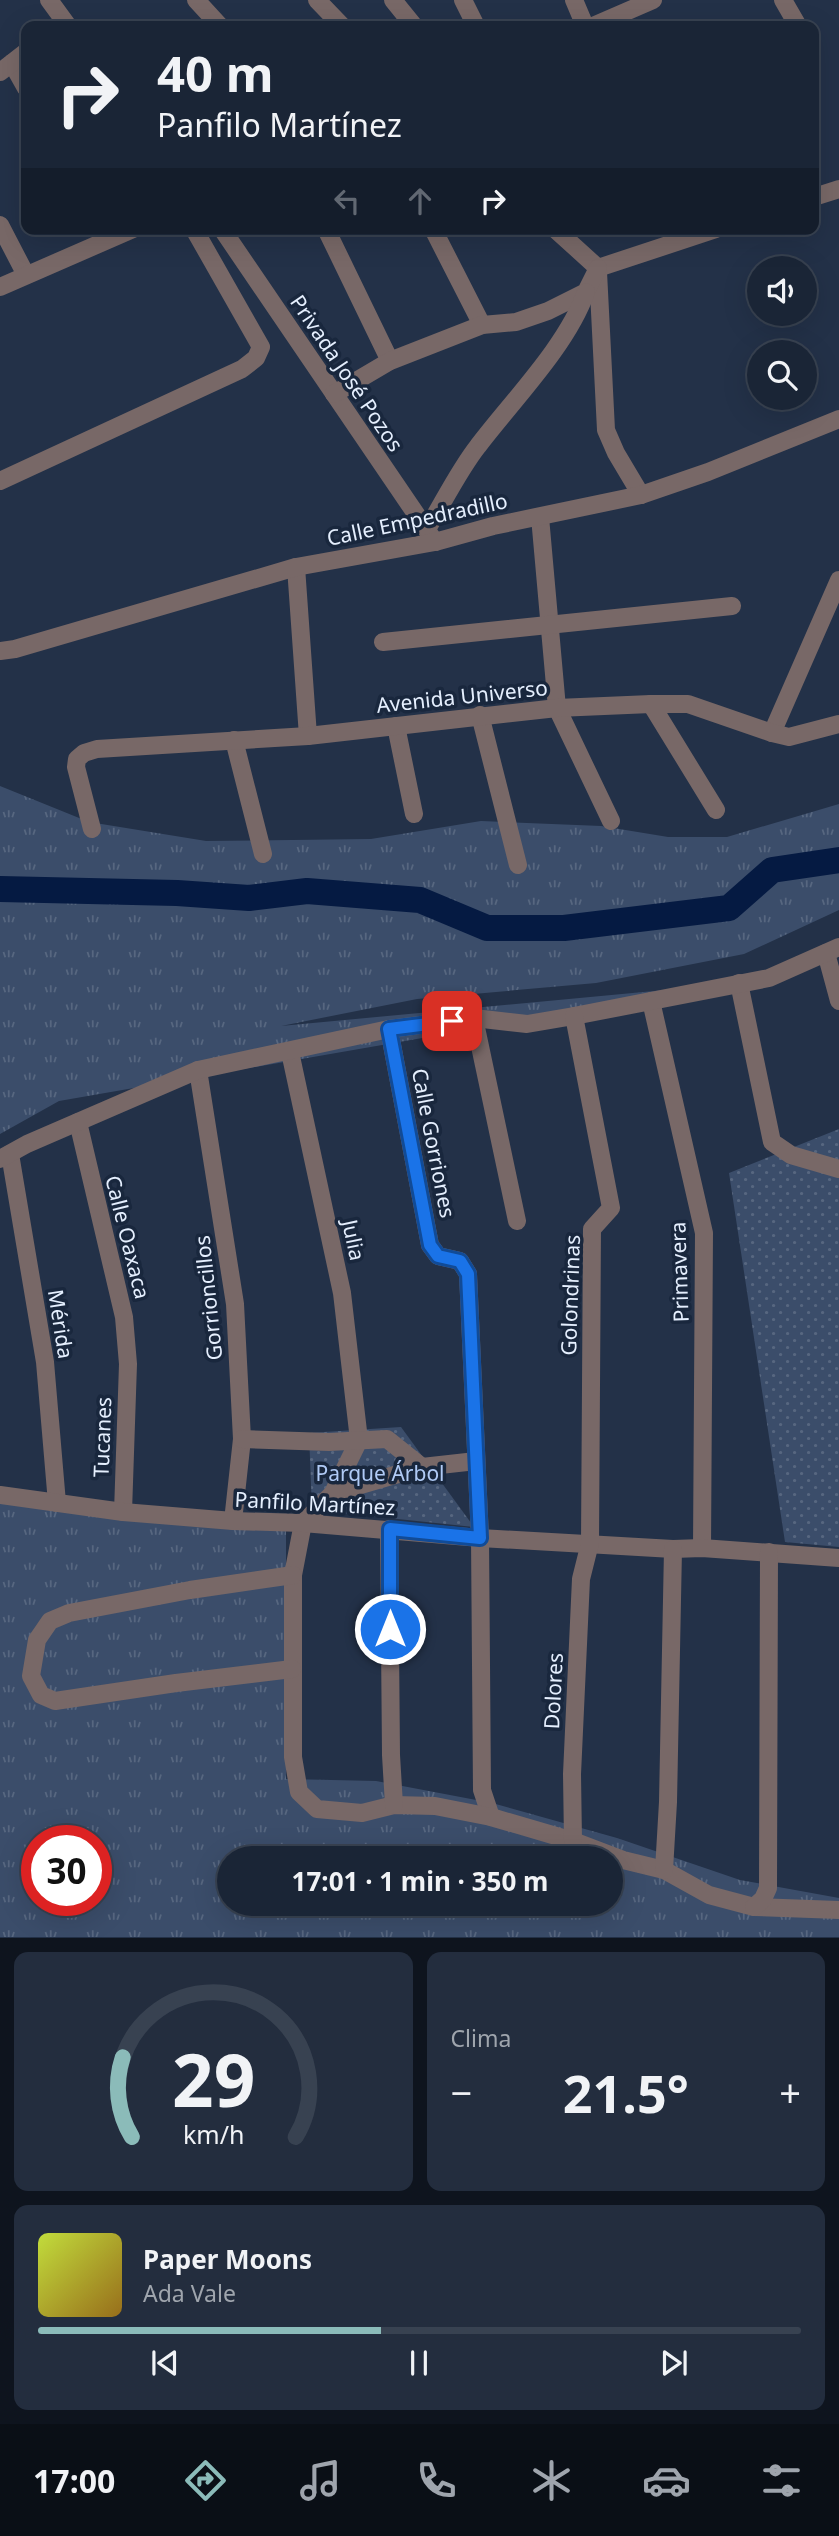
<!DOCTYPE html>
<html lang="es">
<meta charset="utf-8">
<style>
:root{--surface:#1a2536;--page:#232d3e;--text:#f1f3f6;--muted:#9fa5ad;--line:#384251;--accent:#8bbbb9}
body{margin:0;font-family:"Noto Sans",sans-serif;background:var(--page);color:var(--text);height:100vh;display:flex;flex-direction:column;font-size:26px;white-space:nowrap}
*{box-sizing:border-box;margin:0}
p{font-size:23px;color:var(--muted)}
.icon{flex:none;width:38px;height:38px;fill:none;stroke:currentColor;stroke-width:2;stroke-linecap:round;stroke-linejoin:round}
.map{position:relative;height:1938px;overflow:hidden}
.side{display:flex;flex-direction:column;gap:14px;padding:14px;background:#0e141e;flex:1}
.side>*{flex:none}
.banner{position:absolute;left:21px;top:21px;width:798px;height:214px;border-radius:14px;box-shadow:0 7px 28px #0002,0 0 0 2px var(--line);background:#1a2536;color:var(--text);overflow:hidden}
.tools{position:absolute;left:747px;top:256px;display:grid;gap:14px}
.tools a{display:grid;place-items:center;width:70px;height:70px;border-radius:50%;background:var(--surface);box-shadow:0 7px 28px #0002,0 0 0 2px var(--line);font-size:35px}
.speed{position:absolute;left:21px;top:1825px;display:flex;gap:14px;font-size:35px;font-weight:700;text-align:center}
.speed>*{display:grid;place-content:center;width:91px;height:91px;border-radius:50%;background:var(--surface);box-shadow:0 7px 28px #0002,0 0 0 2px var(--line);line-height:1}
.speed .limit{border:10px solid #d22;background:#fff;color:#111}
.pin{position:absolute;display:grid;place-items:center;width:60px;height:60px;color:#fff;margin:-30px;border-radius:14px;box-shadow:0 4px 10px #0006}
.me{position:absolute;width:77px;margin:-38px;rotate:0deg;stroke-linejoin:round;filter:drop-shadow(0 0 5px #0008)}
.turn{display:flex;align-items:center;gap:24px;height:147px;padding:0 21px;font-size:32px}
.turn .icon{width:91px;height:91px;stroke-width:2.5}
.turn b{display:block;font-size:49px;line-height:60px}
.lanes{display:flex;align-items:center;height:66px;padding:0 21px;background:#0003;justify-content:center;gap:35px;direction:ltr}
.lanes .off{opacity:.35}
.big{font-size:52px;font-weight:700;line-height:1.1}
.side .card{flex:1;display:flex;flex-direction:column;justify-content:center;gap:10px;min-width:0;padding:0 24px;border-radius:14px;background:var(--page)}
.side .dial{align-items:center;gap:0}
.dial svg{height:182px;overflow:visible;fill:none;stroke:var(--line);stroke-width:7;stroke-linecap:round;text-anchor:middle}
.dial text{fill:var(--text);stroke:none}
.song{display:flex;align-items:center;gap:21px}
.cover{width:84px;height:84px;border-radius:10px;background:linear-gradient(135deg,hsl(70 70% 55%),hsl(40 70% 35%))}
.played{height:7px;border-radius:4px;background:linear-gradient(90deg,var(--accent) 45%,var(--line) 45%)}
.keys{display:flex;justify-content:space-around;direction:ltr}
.heat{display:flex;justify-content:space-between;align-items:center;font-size:38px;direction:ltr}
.side .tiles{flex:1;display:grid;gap:14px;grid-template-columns:1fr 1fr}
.card:last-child{grid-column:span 2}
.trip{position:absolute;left:217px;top:1846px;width:406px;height:70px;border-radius:35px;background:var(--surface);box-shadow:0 7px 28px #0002,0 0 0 2px var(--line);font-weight:700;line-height:70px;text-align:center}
.menu{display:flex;height:112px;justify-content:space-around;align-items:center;background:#0a0f16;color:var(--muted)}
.menu .icon{width:49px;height:49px}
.menu .current{color:var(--accent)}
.menu b{font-size:32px;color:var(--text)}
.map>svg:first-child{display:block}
.grass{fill:url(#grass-tufts);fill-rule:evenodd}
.park{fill:url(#park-dots)}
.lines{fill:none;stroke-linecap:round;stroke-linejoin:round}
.river{stroke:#051a42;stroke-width:26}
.minor{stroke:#786867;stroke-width:18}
.route-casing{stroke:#114b97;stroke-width:18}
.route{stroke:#1a73e8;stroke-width:12}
.labels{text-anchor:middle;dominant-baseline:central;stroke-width:7;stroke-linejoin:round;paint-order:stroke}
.street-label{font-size:21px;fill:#e5effe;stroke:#19273d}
.park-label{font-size:21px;fill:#b0caf5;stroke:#19273d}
</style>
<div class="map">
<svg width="839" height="1938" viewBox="0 0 839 1938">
<defs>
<pattern id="grass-tufts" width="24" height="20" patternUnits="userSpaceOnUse" patternTransform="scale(1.75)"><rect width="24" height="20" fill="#3b4d6a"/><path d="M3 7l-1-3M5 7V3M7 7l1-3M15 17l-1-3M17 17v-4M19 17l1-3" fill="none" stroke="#576780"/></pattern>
<pattern id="park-dots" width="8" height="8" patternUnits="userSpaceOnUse" patternTransform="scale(1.75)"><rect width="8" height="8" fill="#3b4d6a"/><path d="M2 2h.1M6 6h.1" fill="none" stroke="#576780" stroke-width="1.8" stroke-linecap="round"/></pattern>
</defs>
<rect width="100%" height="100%" fill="#233148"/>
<g class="grass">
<path d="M0,786L89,822L206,841L371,839L481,821L601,826L668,837H727L839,804V910L744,954L596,983L417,999L281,1026L739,983L59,1101L0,1134Z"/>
<path d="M0,1500L286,1530V1779L376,1781L492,1803L617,1838L740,1880L839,1898V1937H0ZM37,1841H96V1900H37ZM229,1858H611V1904H229Z"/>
</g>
<g class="park">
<path d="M839,1129V1547L785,1542L729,1173Z"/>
<path d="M401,1427L474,1527L312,1510L309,1433Z"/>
</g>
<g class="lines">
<path class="river" d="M0,889L177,893L249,898L307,891L420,900L487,928H564L729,908L772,870L839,860"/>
<g class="minor">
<path d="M49,0L68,26"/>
<path d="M196,0L220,26"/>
<path d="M317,0L342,26"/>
<path d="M393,0L414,26"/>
<path d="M463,0L476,26"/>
<path d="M574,0L585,26"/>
<path d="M783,0L798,26"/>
<path d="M593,26L653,0"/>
<path d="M12,63L26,88"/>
<path d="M0,72L26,52"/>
<path d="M814,197L839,189"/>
<path d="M0,225L26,275"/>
<path d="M222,229L435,542"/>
<path d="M326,229L390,361"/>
<path d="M433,229L482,325"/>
<path d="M555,229L598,268"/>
<path d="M598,268L716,229"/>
<path d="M598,272L606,430L616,453L641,495"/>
<path d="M0,287L133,229"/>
<path d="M334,394L390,361L482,325L516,322L548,311L586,292L598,268"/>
<path d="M0,481L242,369L256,358L261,347L194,229"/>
<path d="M540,517L557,708L611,821"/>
<path d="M427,529C443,503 459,470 478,446C512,401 567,346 586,292"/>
<path d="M296,567L308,736"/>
<path d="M383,642L732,606"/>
<path d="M0,651L15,649L296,567L435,542L493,526L641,495L708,472L839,419"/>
<path d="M651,704L716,810"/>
<path d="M480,715L518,865"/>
<path d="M396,726L414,814"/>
<path d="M772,733L839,580"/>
<path d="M234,740L263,854"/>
<path d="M92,829L76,767L77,759L84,753L97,749L308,736L557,708L651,704H688L772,733L789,737L839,724"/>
<path d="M826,953L839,1001"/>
<path d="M739,983L772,1142L791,1155L839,1169"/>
<path d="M651,1001L704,1233L702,1548"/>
<path d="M474,1018L517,1221"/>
<path d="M389,1029L430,1245L438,1256L460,1261L468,1274L480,1538L482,1790L491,1817"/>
<path d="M290,1052L342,1293L359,1440L333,1493L303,1523L293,1575V1757L299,1792L317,1809L362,1813L394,1805L435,1806L491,1817L573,1841L623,1860L664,1870L709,1895L754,1907L839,1910"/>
<path d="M198,1070L235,1304L242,1439L233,1521"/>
<path d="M78,1122L124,1317L128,1364L123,1512"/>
<path d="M10,1154L45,1362L57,1503"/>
<path d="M0,1159L27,1144L198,1070L389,1029L474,1018L527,1024L574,1016L769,978L839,947"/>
<path d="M242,1439L329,1442L387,1439L422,1467"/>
<path d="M333,1493L422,1467L476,1461"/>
<path d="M0,1495L123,1512L233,1521L303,1523L480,1538L673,1549L702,1548L839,1558"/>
<path d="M389,1529L391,1755L394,1805"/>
<path d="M292,1669L176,1683L55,1701L41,1695L31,1676L37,1640L50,1621L69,1613L190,1590L293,1575"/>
<path d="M573,1841L572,1774L581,1579L590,1543L592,1229L611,1208L574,1016"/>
<path d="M664,1870L668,1802L673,1549"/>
<path d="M754,1907L763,1899L768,1888L769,1552"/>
</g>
</g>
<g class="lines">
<g class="route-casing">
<path id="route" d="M390,1629V1529L480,1538L468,1274L460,1261L438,1256L430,1245L389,1029L452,1021"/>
</g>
<use href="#route" class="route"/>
</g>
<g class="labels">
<g class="street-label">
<text transform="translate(347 373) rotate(56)">Privada José Pozos</text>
<text transform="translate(417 519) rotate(-12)">Calle Empedradillo</text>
<text transform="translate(462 696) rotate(-6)">Avenida Universo</text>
<text transform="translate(434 1143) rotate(79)">Calle Gorriones</text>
<text transform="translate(128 1237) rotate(76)">Calle Oaxaca</text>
<text transform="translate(354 1240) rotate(78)">Julia</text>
<text transform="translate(679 1272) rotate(-92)">Primavera</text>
<text transform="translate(570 1295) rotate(-88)">Golondrinas</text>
<text transform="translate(208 1298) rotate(-96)">Gorrioncillos</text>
<text transform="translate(61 1324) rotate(81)">Mérida</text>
<text transform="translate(102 1437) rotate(-88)">Tucanes</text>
<text transform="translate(315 1503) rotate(3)">Panfilo Martínez</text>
<text transform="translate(553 1691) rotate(-87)">Dolores</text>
</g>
<g class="park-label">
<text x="380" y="1473">Parque Árbol</text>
</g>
</g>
</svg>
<div class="tools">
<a><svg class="icon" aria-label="sound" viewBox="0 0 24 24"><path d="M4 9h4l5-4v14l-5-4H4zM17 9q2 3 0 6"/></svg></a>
<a><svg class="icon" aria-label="search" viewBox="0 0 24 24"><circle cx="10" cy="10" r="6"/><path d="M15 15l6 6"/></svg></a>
</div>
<div class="speed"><div class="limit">30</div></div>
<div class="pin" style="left:452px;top:1021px;background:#d93025"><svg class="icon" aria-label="arrive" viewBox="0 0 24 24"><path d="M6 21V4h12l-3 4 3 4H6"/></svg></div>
<svg class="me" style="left:390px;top:1629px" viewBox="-20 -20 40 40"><circle r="17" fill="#1a73e8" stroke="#fff" stroke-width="3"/><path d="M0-11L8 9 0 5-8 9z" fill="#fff"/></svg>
<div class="trip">17:01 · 1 min · 350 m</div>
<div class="banner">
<div class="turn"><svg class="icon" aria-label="right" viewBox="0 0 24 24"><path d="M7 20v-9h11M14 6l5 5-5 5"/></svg><div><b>40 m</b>Panfilo Martínez</div></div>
<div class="lanes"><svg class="icon off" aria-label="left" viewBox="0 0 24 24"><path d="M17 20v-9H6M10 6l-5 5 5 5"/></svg><svg class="icon off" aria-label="ahead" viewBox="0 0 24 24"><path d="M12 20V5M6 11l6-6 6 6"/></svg><svg class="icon" aria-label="right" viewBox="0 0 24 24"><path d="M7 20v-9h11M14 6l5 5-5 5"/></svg></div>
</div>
</div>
<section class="side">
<div class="tiles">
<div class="card dial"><svg viewBox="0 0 100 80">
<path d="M14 69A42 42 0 1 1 86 69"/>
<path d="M14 69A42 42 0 0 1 10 34" stroke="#8bbbb9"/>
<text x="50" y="56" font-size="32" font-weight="700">29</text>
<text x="50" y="72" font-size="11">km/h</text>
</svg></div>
<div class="card"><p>Clima</p>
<div class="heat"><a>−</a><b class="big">21.5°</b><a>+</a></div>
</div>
<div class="card">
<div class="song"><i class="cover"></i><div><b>Paper Moons</b><p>Ada Vale</p></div></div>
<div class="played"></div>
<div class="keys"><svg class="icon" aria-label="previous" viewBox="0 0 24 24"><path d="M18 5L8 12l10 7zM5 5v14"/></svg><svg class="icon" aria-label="pause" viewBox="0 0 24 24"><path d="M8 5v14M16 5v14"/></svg><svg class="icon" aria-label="next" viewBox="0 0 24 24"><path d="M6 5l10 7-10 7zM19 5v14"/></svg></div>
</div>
</div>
</section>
<nav class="menu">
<b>17:00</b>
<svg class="icon current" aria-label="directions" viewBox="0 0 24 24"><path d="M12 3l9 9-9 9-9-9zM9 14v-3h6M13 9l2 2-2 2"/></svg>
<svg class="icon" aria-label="music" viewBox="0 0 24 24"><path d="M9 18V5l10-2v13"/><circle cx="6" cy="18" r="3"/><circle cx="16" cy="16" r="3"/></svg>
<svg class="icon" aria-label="phone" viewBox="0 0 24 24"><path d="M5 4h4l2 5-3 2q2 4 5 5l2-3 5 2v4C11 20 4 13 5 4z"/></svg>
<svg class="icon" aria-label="climate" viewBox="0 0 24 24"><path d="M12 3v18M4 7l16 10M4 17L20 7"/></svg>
<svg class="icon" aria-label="car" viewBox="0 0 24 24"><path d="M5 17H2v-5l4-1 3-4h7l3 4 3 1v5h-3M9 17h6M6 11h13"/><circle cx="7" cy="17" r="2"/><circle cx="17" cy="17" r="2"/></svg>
<svg class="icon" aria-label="filters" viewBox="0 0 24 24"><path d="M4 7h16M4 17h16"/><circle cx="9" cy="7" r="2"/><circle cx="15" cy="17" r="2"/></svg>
</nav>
